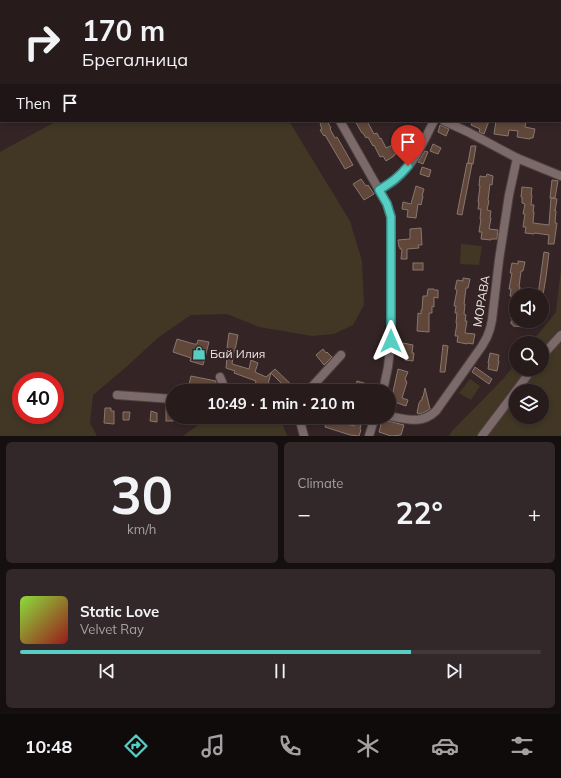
<!DOCTYPE html>
<meta charset="utf-8">
<style>
:root{--surface:#271b1c;--page:#332829;--text:#f1f3f6;--muted:#a4a1a3;--line:#43393b;--accent:#56cec4}
body{margin:0;font-family:Mulish,sans-serif;background:var(--page);color:var(--text);height:100vh;display:flex;flex-direction:column;font-size:15px;white-space:nowrap}
*{box-sizing:border-box;margin:0}
p{font-size:13px;color:var(--muted)}
.icon{flex:none;width:22px;height:22px;fill:none;stroke:currentColor;stroke-width:2;stroke-linecap:round;stroke-linejoin:round}
.map{position:relative;height:436px;overflow:hidden}
.side{display:flex;flex-direction:column;gap:6px;padding:6px;background:#150f0f;flex:1}
.side>*{flex:none}
.banner{position:absolute;left:0px;top:0px;width:561px;height:122px;box-shadow:0 2px 6px #0003,0 0 0 1px var(--line);background:#271b1c;color:var(--text);overflow:hidden}
.controls{position:absolute;left:509px;top:288px;display:grid;gap:8px}
.controls a{display:grid;place-items:center;width:40px;height:40px;border-radius:50%;background:var(--surface);box-shadow:0 2px 6px #0003,0 0 0 1px var(--line);font-size:20px}
.speed{position:absolute;left:12px;top:372px;display:flex;gap:8px;font-size:20px;font-weight:700;text-align:center}
.speed>*{display:grid;place-content:center;width:52px;height:52px;border-radius:50%;background:var(--surface);box-shadow:0 2px 6px #0003,0 0 0 1px var(--line);line-height:1}
.speed .limit{border:6px solid #d22;background:#fff;color:#111}
.pin{position:absolute;display:grid;place-items:center;width:34px;height:34px;color:#fff;margin:-41px -17px;border-radius:50% 50% 50% 0;rotate:-45deg;box-shadow:0 0 4px #0007}
.pin .icon{rotate:45deg}
.me{position:absolute;width:44px;margin:-22px;rotate:0deg;stroke-linejoin:round;filter:drop-shadow(0 0 3px #0008)}
.turn{display:flex;align-items:center;gap:14px;height:84px;padding:0 16px;font-size:18px}
.turn .icon{width:52px;height:52px;stroke-width:2.5}
.turn b{display:block;font-size:28px;line-height:34px}
.then{display:flex;align-items:center;height:38px;padding:0 16px;background:#0003;gap:8px;font-size:15px}
.big{font-size:30px;font-weight:700;line-height:1.1}
.side .tile{flex:1;display:flex;flex-direction:column;justify-content:center;gap:6px;min-width:0;padding:0 14px;border-radius:6px;background:var(--page)}
.side .dial{align-items:center;gap:0}
.dial b{font-size:52px;line-height:1}
.song{display:flex;align-items:center;gap:12px}
.cover{width:48px;height:48px;border-radius:6px;background:linear-gradient(135deg,hsl(90 70% 55%),hsl(0 70% 35%))}
.played{height:4px;border-radius:2px;background:linear-gradient(90deg,var(--accent) 75%,var(--line) 75%)}
.keys{display:flex;justify-content:space-around;direction:ltr}
.heat{display:flex;justify-content:space-between;align-items:center;font-size:22px;direction:ltr}
.side .tiles{flex:1;display:grid;gap:6px;grid-template-columns:1fr 1fr}
.tile:last-child{grid-column:span 2}
.trip{position:absolute;left:166px;top:384px;width:230px;height:40px;border-radius:20px;background:var(--surface);box-shadow:0 2px 6px #0003,0 0 0 1px var(--line);font-weight:700;line-height:40px;text-align:center}
.tab-bar{display:flex;height:64px;justify-content:space-around;align-items:center;background:#100b0b;color:var(--muted)}
.tab-bar .icon{width:28px;height:28px}
.tab-bar .active{color:var(--accent)}
.tab-bar b{font-size:18px;color:var(--text)}
.map>svg:first-child{display:block}
.green{fill:#413724;fill-rule:evenodd}
.building{fill:#60473a;stroke:#87776f}
.lines{fill:none;stroke-linecap:round;stroke-linejoin:round}
.minor-casing{stroke:#4f4242;stroke-width:10}
.minor{stroke:#7c6a6b;stroke-width:8}
.route-casing{stroke:#38867f;stroke-width:10}
.route{stroke:#56cec4;stroke-width:7}
.labels{text-anchor:middle;dominant-baseline:central;stroke-width:4;stroke-linejoin:round;paint-order:stroke}
.street-label{font-size:12px;fill:#f3e8e8;stroke:#342425}
.poi-label{font-size:12px;fill:#f3e8e8;stroke:#342425;text-anchor:start}
</style>
<div class="map">
<svg width="561" height="436" viewBox="0 0 561 436">
<rect width="100%" height="100%" fill="#342425"/>
<g class="green">
<path d="M561,2V113L560,111V4Z"/>
<path d="M57,121H289L350,221L362,261L364,305L353,325L334,334L312,336L259,327L227,314L191,315L159,337L124,369L93,395L90,423L97,436H0V152L7,148ZM21,381H55V415H21Z"/>
<path d="M461,244L482,246L479,265L460,264Z"/>
<path d="M561,268V436H449L452,431L503,379L516,363V369H542V343H531L556,312ZM516,391H542V417H516Z"/>
<path d="M470,379L480,386L471,400L459,393Z"/>
<path d="M213,417H280L287,436H183L198,425Z"/>
</g>
<g class="building">
<path d="M324,121H327L331,128L330,129L335,138L337,137L353,165L345,169L325,135L324,136L320,130L322,129L320,124Z"/>
<path d="M355,121H367L374,134L377,133L380,139L381,138L386,148L395,144L399,152L394,155V156L386,161L383,156L380,157L374,145L373,146L368,137L366,138L363,133H362Z"/>
<path d="M473,121H489L484,134L479,132L480,129L471,125Z"/>
<path d="M496,121H526L525,127L535,129L533,138H530V139L517,137L518,131L509,130L508,136L494,134Z"/>
<path d="M440,125L449,129L446,136L438,132Z"/>
<path d="M433,144L441,148L438,154L430,151Z"/>
<path d="M471,146H476L473,164L468,163Z"/>
<path d="M425,151L428,152L423,164L418,162Z"/>
<path d="M467,163L472,164L462,215L457,214Z"/>
<path d="M422,167L431,170L429,177L420,174Z"/>
<path d="M487,174L493,176L492,185L490,184L488,200L489,201L487,210L491,211L490,217L491,218L489,229L498,230L497,239H491V240L481,239L482,232H479L481,219H480L481,209H478L479,202H478L480,186H479L480,176L486,177Z"/>
<path d="M361,179L366,186L368,185L374,194L364,200L353,184Z"/>
<path d="M552,180L558,181L555,198H550Z"/>
<path d="M416,186L424,189L422,196H423L421,205L418,204L416,218L407,217L408,210L402,209L403,202L411,204Z"/>
<path d="M522,187L532,188L531,195H532L531,205H534L533,212H534L533,223L549,225L551,198L557,199L555,211L554,210L556,211L555,223H557L554,244H548L549,235L535,233L534,234L525,233L526,227H523L525,214H523L525,204L522,203V197H521Z"/>
<path d="M421,228L422,245H418L419,248L407,249V259H401L402,249H400V247H399L398,240L410,239V229Z"/>
<path d="M544,252L549,253L546,277L543,295H538Z"/>
<path d="M518,261L525,262L523,271H521L519,287H520L519,295H516V297L510,296L511,289H509L512,273H510L512,263L518,264Z"/>
<rect x="413" y="263" width="10" height="7"/>
<path d="M463,278L470,279L468,288H466L464,304H465L464,314L466,315L465,321H467L465,333L475,334L473,344L467,343V344L457,342L458,336H455L457,323H456L457,313H455L456,306H454L457,290L455,289L457,280L463,281Z"/>
<path d="M428,289H434V290H438V298L434,297V307L432,306V313H429V332L417,331L418,313L421,314V310H422L423,296H427Z"/>
<path d="M513,304L516,305V320L511,319Z"/>
<path d="M511,321H530L529,327L523,326V327L513,326V324H511Z"/>
<path d="M229,333L238,335L235,350L234,351L232,364L249,369L251,360L258,363L255,372L266,377L275,369L298,391H289L271,373L266,391H253L256,381L234,373L235,371L226,368L228,348H227Z"/>
<path d="M177,339L194,344H197L198,340L209,342L203,365L190,361L191,358L173,352Z"/>
<path d="M403,343L413,345L412,353H414L413,361L405,360L406,352H402Z"/>
<path d="M443,345L448,346L445,372H440Z"/>
<path d="M323,349L326,353L327,352L332,357L324,365L316,355Z"/>
<path d="M490,353L499,355L498,361H499L497,371L488,369L489,363H488Z"/>
<path d="M475,367L492,379L489,384L472,372Z"/>
<path d="M398,369L408,372L405,379L406,380V382H407L402,398L408,400L406,406L389,400L393,392Z"/>
<path d="M191,376L216,381L215,391H201V390L188,389Z"/>
<path d="M357,381L374,386L373,391H357L356,386Z"/>
<path d="M425,388L430,409L423,413L419,414L417,413L419,403L421,400H422V397H423Z"/>
<rect x="166" y="407" width="7" height="14"/>
<path d="M105,408H111V411H114V424L104,423Z"/>
<path d="M151,411L157,413V422L150,421Z"/>
<path d="M123,412H130L129,420H123Z"/>
<path d="M327,418L354,426L355,422L361,424L360,429L361,430L359,436L350,435L325,427Z"/>
<path d="M384,419L388,421L404,425L401,435L391,436L379,432L382,421Z"/>
</g>
<g class="lines">
<g class="minor-casing">
<g id="minor">
<path d="M188,0L190,1"/>
<path d="M370,0V1"/>
<path d="M5,1L7,0"/>
<path d="M502,1L503,0"/>
<path d="M340,121L387,204L391,217V341L388,367L383,391"/>
<path d="M444,121L468,132L517,158L561,176"/>
<path d="M379,190C384,187 390,184 395,180C414,165 423,142 434,121"/>
<path d="M542,356L561,335"/>
<path d="M220,377L226,391"/>
<path d="M308,391L341,355"/>
<path d="M516,391L532,369"/>
<path d="M117,395L173,399"/>
<path d="M389,416C407,419 421,425 436,411L482,346L487,337L490,329L492,320L499,260L509,195L517,158"/>
<path d="M299,417L304,436"/>
<path d="M369,436L375,417"/>
<path d="M482,436L516,391"/>
</g>
</g>
<use href="#minor" class="minor"/>
</g>
<g class="lines">
<g class="route-casing">
<path id="route" d="M391,341V217L387,204L379,190C392,182 398,178 408,166"/>
</g>
<use href="#route" class="route"/>
</g>
<defs>
<g id="shop-bare" transform="scale(1.08)"><path d="M-5-2.5h2.3a2.7 3.5 0 0 1 5.4 0H5L5.5 6h-11ZM-1.5-2.5h3a1.5 2.3 0 0 0-3 0Z" fill="#56cec4" stroke="#342425" stroke-width="2.5" paint-order="stroke"/></g>
</defs>
<g fill-rule="evenodd">
<use href="#shop-bare" x="199" y="353"/>
</g>
<g class="labels">
<g class="street-label">
<text transform="translate(481 301) rotate(-81)">МОРАВА</text>
</g>
<g class="poi-label">
<text x="210" y="353">Бай Илия</text>
</g>
</g>
</svg>
<div class="controls">
<a><svg class="icon" aria-label="sound" viewBox="0 0 24 24"><path d="M4 9h4l5-4v14l-5-4H4zM17 9q2 3 0 6"/></svg></a>
<a><svg class="icon" aria-label="search" viewBox="0 0 24 24"><circle cx="10" cy="10" r="6"/><path d="M15 15l6 6"/></svg></a>
<a><svg class="icon" aria-label="layers" viewBox="0 0 24 24"><path d="M12 4l9 5-9 5-9-5zM3 14l9 5 9-5"/></svg></a>
</div>
<div class="speed"><div class="limit">40</div></div>
<div class="pin" style="left:408px;top:166px;background:#d93025"><svg class="icon" aria-label="arrive" viewBox="0 0 24 24"><path d="M6 21V4h12l-3 4 3 4H6"/></svg></div>
<svg class="me" style="left:391px;top:341px" viewBox="-20 -20 40 40"><path d="M0-17L14 15 0 8-14 15z" fill="#56cec4" stroke="#fff" stroke-width="4"/></svg>
<div class="trip">10:49 · 1 min · 210 m</div>
<div class="banner">
<div class="turn"><svg class="icon" aria-label="right" viewBox="0 0 24 24"><path d="M7 20v-9h11M14 6l5 5-5 5"/></svg><div><b>170 m</b>Брегалница</div></div>
<div class="then">Then<svg class="icon" aria-label="arrive" viewBox="0 0 24 24"><path d="M6 21V4h12l-3 4 3 4H6"/></svg></div>
</div>
</div>
<section class="side">
<div class="tiles">
<div class="tile dial"><b>30</b><p>km/h</p></div>
<div class="tile"><p>Climate</p>
<div class="heat"><a>−</a><b class="big">22°</b><a>+</a></div>
</div>
<div class="tile">
<div class="song"><i class="cover"></i><div><b>Static Love</b><p>Velvet Ray</p></div></div>
<div class="played"></div>
<div class="keys"><svg class="icon" aria-label="previous" viewBox="0 0 24 24"><path d="M18 5L8 12l10 7zM5 5v14"/></svg><svg class="icon" aria-label="pause" viewBox="0 0 24 24"><path d="M8 5v14M16 5v14"/></svg><svg class="icon" aria-label="next" viewBox="0 0 24 24"><path d="M6 5l10 7-10 7zM19 5v14"/></svg></div>
</div>
</div>
</section>
<nav class="tab-bar">
<b>10:48</b>
<svg class="icon active" aria-label="directions" viewBox="0 0 24 24"><path d="M12 3l9 9-9 9-9-9zM9 14v-3h6M13 9l2 2-2 2"/></svg>
<svg class="icon" aria-label="music" viewBox="0 0 24 24"><path d="M9 18V5l10-2v13"/><circle cx="6" cy="18" r="3"/><circle cx="16" cy="16" r="3"/></svg>
<svg class="icon" aria-label="phone" viewBox="0 0 24 24"><path d="M5 4h4l2 5-3 2q2 4 5 5l2-3 5 2v4C11 20 4 13 5 4z"/></svg>
<svg class="icon" aria-label="climate" viewBox="0 0 24 24"><path d="M12 3v18M4 7l16 10M4 17L20 7"/></svg>
<svg class="icon" aria-label="car" viewBox="0 0 24 24"><path d="M5 17H2v-5l4-1 3-4h7l3 4 3 1v5h-3M9 17h6M6 11h13"/><circle cx="7" cy="17" r="2"/><circle cx="17" cy="17" r="2"/></svg>
<svg class="icon" aria-label="filters" viewBox="0 0 24 24"><path d="M4 7h16M4 17h16"/><circle cx="9" cy="7" r="2"/><circle cx="15" cy="17" r="2"/></svg>
</nav>
